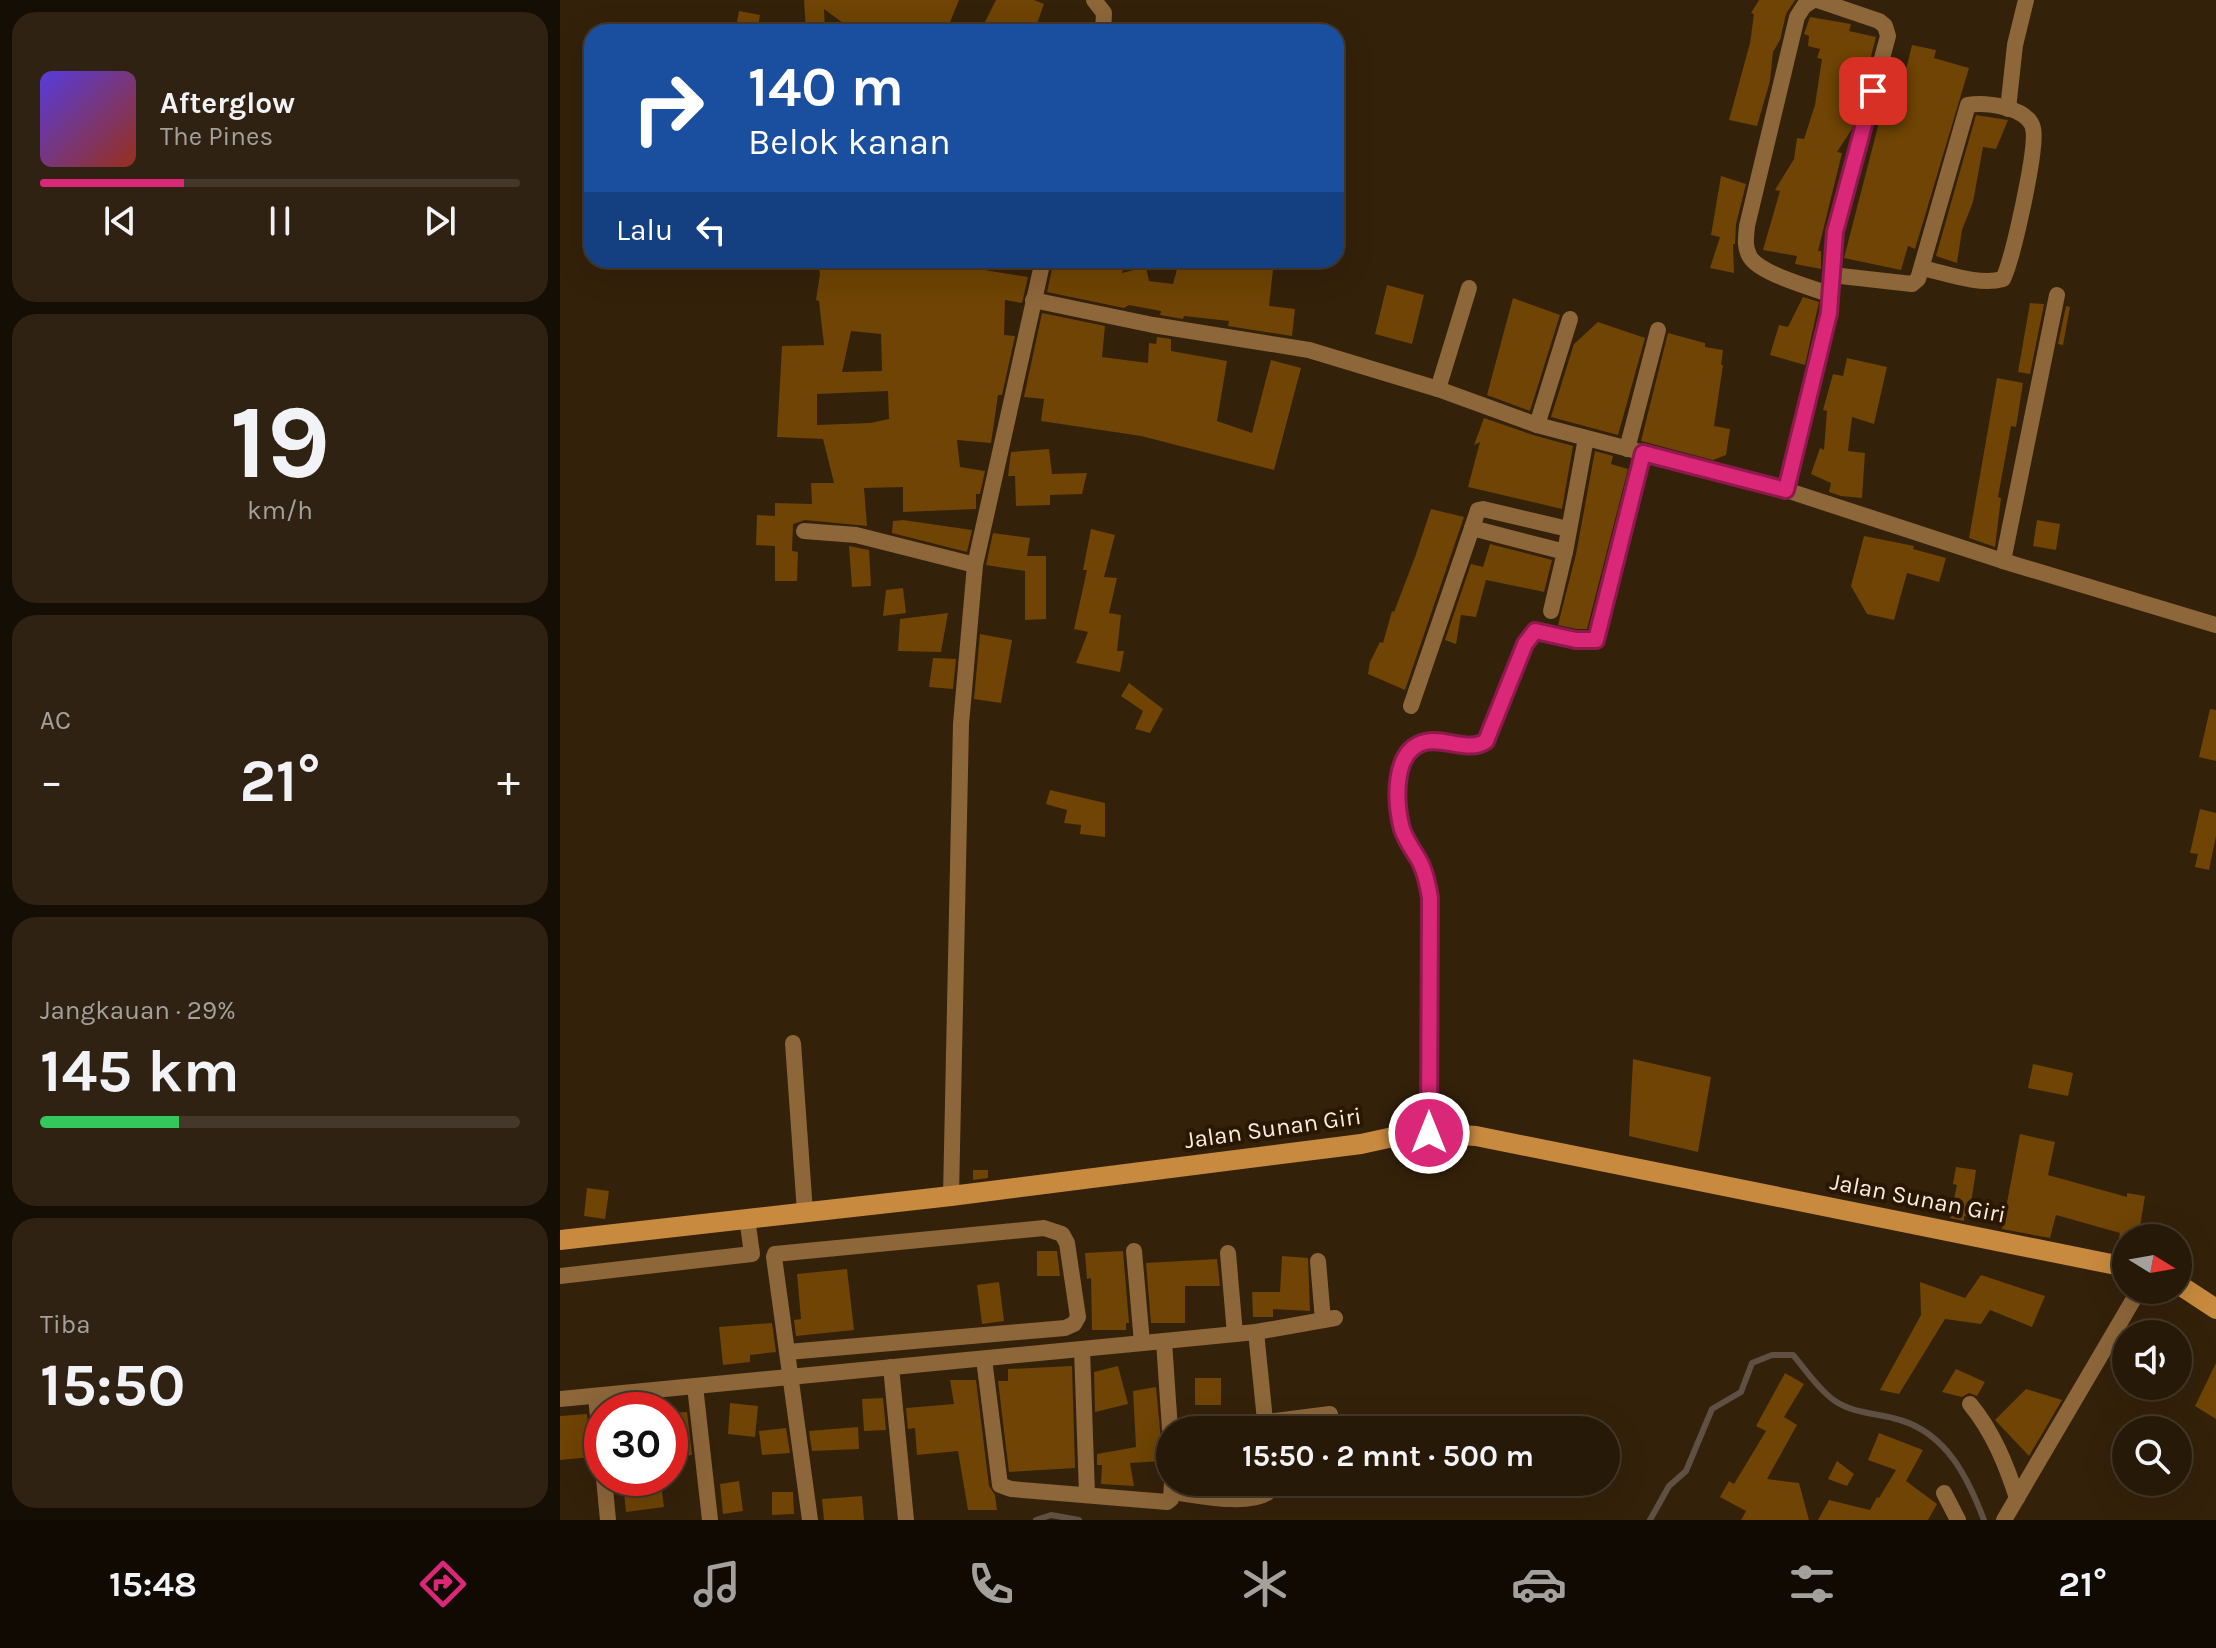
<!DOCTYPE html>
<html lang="id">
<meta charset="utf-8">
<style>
:root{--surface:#271908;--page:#2f2212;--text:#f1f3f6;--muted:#a4a09c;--line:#433829;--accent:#db2777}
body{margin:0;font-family:Karla,sans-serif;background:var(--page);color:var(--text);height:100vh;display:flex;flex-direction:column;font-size:30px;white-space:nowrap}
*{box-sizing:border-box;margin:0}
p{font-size:26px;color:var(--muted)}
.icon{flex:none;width:44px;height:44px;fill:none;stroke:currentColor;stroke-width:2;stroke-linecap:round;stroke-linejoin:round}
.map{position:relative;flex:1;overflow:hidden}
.side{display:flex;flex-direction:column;gap:12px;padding:12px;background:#150e04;width:560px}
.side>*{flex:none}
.banner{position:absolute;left:24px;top:24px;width:760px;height:244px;border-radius:24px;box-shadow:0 8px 32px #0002,0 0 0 2px var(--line);background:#1a4fa0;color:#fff;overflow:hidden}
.needle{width:52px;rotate:101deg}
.controls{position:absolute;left:1552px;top:1224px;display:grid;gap:16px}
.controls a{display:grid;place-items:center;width:80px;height:80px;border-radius:50%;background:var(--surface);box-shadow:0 8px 32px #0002,0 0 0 2px var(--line);font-size:40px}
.speed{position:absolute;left:24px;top:1392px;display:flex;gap:16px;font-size:40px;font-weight:700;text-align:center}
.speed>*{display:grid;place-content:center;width:104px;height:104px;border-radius:50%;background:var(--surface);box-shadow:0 8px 32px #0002,0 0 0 2px var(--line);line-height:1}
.speed .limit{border:12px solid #d22;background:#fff;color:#111}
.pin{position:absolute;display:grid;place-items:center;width:68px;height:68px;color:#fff;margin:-34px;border-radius:16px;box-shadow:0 4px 12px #0006}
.me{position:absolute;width:88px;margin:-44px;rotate:0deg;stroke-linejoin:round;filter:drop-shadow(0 0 6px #0008)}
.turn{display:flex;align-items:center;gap:28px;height:168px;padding:0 32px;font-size:36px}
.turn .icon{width:104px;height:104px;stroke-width:2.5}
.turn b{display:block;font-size:56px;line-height:68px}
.then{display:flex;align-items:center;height:76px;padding:0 32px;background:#0003;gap:16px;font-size:30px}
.big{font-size:60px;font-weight:700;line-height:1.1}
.side .widget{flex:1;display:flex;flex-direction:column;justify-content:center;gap:12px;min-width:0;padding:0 28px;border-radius:24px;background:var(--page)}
.side .dial{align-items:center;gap:0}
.dial b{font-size:104px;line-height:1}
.song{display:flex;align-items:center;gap:24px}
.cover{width:96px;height:96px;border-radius:12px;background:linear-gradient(135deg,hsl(250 70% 55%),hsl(10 70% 35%))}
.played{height:8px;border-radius:4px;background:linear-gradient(90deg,var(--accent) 30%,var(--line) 30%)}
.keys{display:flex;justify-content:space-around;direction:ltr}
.heat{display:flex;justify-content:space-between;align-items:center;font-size:44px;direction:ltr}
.charge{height:12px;border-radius:6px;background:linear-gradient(90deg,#34c759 29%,var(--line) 0)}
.trip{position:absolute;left:596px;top:1416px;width:464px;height:80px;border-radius:40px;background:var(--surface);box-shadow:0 8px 32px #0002,0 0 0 2px var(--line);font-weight:700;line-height:80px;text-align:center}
.tab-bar{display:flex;height:128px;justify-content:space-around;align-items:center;background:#100a03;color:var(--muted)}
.tab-bar .icon{width:56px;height:56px}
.tab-bar .on{color:var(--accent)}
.tab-bar b{font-size:36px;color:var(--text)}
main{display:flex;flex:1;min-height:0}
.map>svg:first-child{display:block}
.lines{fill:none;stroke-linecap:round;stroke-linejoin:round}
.stream{stroke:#604f43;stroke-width:6}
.building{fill:#6f4404;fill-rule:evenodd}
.street{stroke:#8d663a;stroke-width:16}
.secondary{stroke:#c88a3e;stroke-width:20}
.route-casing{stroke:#8e194d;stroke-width:20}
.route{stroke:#db2777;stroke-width:14}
.labels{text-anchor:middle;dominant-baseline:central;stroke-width:8;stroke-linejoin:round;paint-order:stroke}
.street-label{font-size:24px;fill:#f9ecde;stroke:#291702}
</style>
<main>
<section class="side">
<div class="widget">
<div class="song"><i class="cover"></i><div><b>Afterglow</b><p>The Pines</p></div></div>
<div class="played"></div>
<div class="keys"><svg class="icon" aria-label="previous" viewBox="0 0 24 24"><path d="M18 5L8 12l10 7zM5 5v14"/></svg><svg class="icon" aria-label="pause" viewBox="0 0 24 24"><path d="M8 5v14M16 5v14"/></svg><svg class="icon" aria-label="next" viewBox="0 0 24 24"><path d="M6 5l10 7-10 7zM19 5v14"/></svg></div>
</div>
<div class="widget dial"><b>19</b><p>km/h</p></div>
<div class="widget"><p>AC</p>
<div class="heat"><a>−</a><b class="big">21°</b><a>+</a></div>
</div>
<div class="widget"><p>Jangkauan · 29%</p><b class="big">145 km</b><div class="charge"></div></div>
<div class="widget"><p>Tiba</p><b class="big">15:50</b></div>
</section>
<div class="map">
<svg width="1656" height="1520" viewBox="0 0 1656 1520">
<rect width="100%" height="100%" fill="#34210a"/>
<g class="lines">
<g class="stream">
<path d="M476,1520L491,1515L519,1520"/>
<path d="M1090,1520L1109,1486L1126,1471L1152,1409L1181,1392L1192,1363L1212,1355H1233C1246,1370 1259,1390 1275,1401C1294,1414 1319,1413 1340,1420C1387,1434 1408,1478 1424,1520"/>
</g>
</g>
<g class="building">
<path d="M244,0H399L386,32H375L350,22L349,32H322L291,24L290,28L264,9L265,32H246Z"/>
<path d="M436,0H474L484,4L474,32H420Z"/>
<path d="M1199,0H1235L1226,14L1220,40L1213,52L1210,81L1197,126L1169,120L1190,43L1194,14L1191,13Z"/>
<path d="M179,11L200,15L197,32H175Z"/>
<path d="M1250,17L1291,24L1289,31L1316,37L1292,129L1277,152L1282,153L1258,251H1261V269L1235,264L1237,256L1203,250L1220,191L1215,190L1234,159L1237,138L1244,139L1255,105L1262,59L1257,58L1260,49L1248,46L1249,36L1244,34Z"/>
<path d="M1352,45L1376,50L1374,58L1409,68L1355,249L1348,246L1341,270L1284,258L1324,103L1333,106L1343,82Z"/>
<path d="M1416,115L1448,120L1436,149L1423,147L1413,202L1402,230L1397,263L1376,256Z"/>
<path d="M1161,176L1186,184L1176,224L1175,244H1173L1174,273L1150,268L1160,237L1151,235Z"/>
<path d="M257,260H375V262L468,277L462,303L445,300L444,335L455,336L442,395H438L431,443L397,440L400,467L425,471L420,494H416V509L343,512V487L304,488L307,526L245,520L233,524L232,551L238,552L237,581H215V546L196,545L197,515L215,516V503L252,504L251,483H274L263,439L217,437L222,346L264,345L259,301L256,300L260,274ZM291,331L321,334L322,371L282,372ZM328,391L329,419L310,423L257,425V394Z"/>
<path d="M494,260L542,262V260H565L562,273L586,267L589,281L613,284L619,262L680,267L681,260H714L709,306L735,309L732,336L668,326L669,321L624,316L623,319L600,315L601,311L569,305L564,308L487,292Z"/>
<path d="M827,285L864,295L852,344L815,334Z"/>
<path d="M1243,297L1259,302L1245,365L1210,355L1219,325L1228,327Z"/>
<path d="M953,298L1000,315L970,411L927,395Z"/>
<path d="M1470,303L1484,304L1470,374L1458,372Z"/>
<path d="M1506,306L1510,307L1503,345L1498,344Z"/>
<path d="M482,313L545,326L542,357L588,363L589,343L596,344L597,337L611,339V351L667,361L657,421L692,433L711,360L741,368L714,470L581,436L481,421L484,399L464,397Z"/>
<path d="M1038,322L1085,338L1058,435L991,417L1014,344Z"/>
<path d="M1108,333L1145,343V347L1163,350L1161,365H1163L1154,426L1170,429L1166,455L1153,460L1081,441Z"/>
<path d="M1287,358L1327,367L1314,424L1292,417L1288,451L1305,453L1302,498L1281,496L1269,492L1271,483L1251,474L1260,448L1264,450L1267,411L1263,410L1273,374L1283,376Z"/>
<path d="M1437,378L1463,383L1456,427L1451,426L1438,497L1441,498L1435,547L1409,538Z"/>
<path d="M924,418L973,435L1013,446L1002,509L908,487L920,442L914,445Z"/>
<path d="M489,449L492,474L527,473L522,494L490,495V505L456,506L455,476H448L451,452Z"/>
<path d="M1035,451L1053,456L1051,464L1068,469L1027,629H1017L998,625L1016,554Z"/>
<path d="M871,509L904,517L845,690L808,674L810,662L820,642L823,643L832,611L834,612L855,557Z"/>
<path d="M343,520L412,530L407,552L332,533L333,521Z"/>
<path d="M1477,520L1500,524L1496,550L1473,546Z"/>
<path d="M531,529L555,535L544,577L557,578L549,613L561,615L557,651H564L560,672L516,663L528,632L514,629L527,570H523Z"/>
<path d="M433,533L470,538L467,556H486V619L465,620V571L426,565Z"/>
<path d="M1304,536L1354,546L1353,549L1386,558L1379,582L1347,573L1334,620L1307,614L1291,586Z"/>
<path d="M930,544L992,560L984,592L926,580L916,617L901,615L896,644L885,640L911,564L923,567Z"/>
<path d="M289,546L309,550L311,586L292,587Z"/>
<path d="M343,588L346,613L323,616L326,590Z"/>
<path d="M388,613L381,652L338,651L340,619Z"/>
<path d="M420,634L452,640L441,703L414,699Z"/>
<path d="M373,658L396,659L393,689L369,687Z"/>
<path d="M569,683L603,709L590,733L575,729L583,711L561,696Z"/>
<path d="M1650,709L1656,710V761L1639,757Z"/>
<path d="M490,790L545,803V837L520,834L521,825L504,823L507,810L486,804Z"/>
<path d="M1640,809L1656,813V836L1649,870L1635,867L1638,854L1630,853Z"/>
<path d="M1073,1059L1151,1077L1138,1152L1069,1136Z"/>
<path d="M1473,1064L1513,1073L1508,1096L1468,1088Z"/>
<path d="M1460,1134L1495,1142L1488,1175L1567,1197V1193L1585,1196L1578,1238H1559L1560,1233L1496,1215L1490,1238L1442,1229Z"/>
<path d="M1396,1167L1416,1170L1409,1217L1404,1216V1221L1390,1218L1397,1185L1393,1184Z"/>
<path d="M413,1170H428V1178L413,1180Z"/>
<path d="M27,1188L49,1191L45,1219L24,1216Z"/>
<path d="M477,1251H497L500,1276H477Z"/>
<path d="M563,1251L569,1323H566V1330H532L531,1278L527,1279L525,1253Z"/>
<path d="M722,1256L748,1258L750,1311L713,1309V1317H693L692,1292H720Z"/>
<path d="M657,1259L660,1286H625V1323H591L586,1263Z"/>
<path d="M287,1269L294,1330L236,1336L234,1320L241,1319L237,1274Z"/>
<path d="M1421,1275L1485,1296L1472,1327L1430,1310L1421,1324L1385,1319L1339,1394L1320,1390L1361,1315L1360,1282L1405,1298Z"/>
<path d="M439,1282L444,1321L422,1324L417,1285Z"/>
<path d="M212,1323L216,1352L190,1355V1362L163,1365L159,1327Z"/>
<path d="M1656,1363V1419L1635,1406Z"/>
<path d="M512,1366L515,1468L449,1472L438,1381H448V1369Z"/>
<path d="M558,1366L568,1404L535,1412L534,1372Z"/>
<path d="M1396,1369L1425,1382L1417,1396L1409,1393L1402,1397L1382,1392Z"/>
<path d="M1225,1373L1244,1384L1224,1417L1237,1425L1207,1479L1239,1483L1249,1520H1181L1186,1511L1160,1497L1169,1481L1174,1484L1206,1431L1196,1426Z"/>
<rect x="635" y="1378" width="26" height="27"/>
<path d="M390,1380H416L429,1486L435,1495L437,1510H408L398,1451L357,1455L355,1428L348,1429L346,1408L394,1404Z"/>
<path d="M596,1387L603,1461L570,1463L574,1486L541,1484L542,1465H537V1454L576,1447L573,1391Z"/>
<path d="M1466,1389L1502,1400L1469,1456L1435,1420Z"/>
<path d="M323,1398L326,1430L304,1431L302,1399Z"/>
<path d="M170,1403L198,1406L195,1437L168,1434Z"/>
<path d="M127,1412L132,1455L110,1457V1413Z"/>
<path d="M27,1414L31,1457L0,1460V1416Z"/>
<path d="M298,1427L299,1449L252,1451L249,1431Z"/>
<path d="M226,1428L230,1453L202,1455L199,1431Z"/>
<path d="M1319,1433L1363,1450L1346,1481L1377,1504L1368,1520H1258L1269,1500L1310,1510L1317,1497L1319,1498L1336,1470L1308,1460Z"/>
<path d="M1277,1461L1294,1474L1287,1486L1268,1479Z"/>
<path d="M100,1478L104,1507L66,1512L63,1482Z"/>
<path d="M179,1481L183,1511L163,1514L160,1484Z"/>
<path d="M212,1492H233L234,1514L212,1515Z"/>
<path d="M302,1496L304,1520H264L262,1499Z"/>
</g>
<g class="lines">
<g class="street">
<path d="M534,0L544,13L543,32"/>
<path d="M1253,0L1244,6L1237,17L1187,226C1186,237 1184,247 1190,257C1200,274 1251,287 1271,295"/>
<path d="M1448,109L1455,45L1466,0"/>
<path d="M1272,275L1352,284L1358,279L1408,105C1425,102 1468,107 1473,128C1478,147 1453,258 1443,279C1419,286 1386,273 1362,268"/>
<path d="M473,300L593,325L749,350L878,389L977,425L1226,490L1443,561L1656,625"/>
<path d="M878,389L909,288"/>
<path d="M977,425L1010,319"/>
<path d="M1067,449L1098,330"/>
<path d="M1226,490L1269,313L1275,232L1328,36L1325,26L1319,21L1257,0"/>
<path d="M912,528L918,510L923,509L1008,529"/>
<path d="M244,531L296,535L415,565"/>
<path d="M1443,561L1497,295"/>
<path d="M991,611L1005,552"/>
<path d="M851,706L912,528L1005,552L1026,438"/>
<path d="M233,1043L245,1212"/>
<path d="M869,1133L870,898C868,885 866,874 860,862C854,851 846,841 842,829C835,801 831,751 865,742C885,737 909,753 926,741L965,644L975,631L1016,640H1036L1083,453"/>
<path d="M391,1196L401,724L415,565L483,260"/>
<path d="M574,1251L582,1343"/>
<path d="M668,1253L675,1334"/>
<path d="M758,1261L763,1320"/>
<path d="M0,1276L192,1254L187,1218"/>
<path d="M696,1332L706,1430"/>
<path d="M604,1341L610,1430"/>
<path d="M522,1349L527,1494"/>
<path d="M228,1352L505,1328L514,1324L518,1317L507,1243L502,1234L484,1228L215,1254L214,1257L250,1520"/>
<path d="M424,1359L440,1485L451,1489L607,1502L611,1499L612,1482"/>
<path d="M331,1367L346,1520"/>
<path d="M135,1386L150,1520"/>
<path d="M36,1396L42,1459"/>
<path d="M0,1399L604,1341L696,1332L775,1318"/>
<path d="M1410,1404C1433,1432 1446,1464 1457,1498"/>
<path d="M706,1422L770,1414"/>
<path d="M44,1478L48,1520"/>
<path d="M612,1492C637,1495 685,1506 707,1493L708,1482"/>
<path d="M1384,1493L1398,1520"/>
<path d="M1444,1520L1579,1290"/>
</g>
<g class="secondary">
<path d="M0,1240L391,1196L801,1144L856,1132L916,1136L1566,1267"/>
<path d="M1618,1284L1656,1309"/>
</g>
</g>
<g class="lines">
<g class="route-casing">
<path id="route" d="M869,1133L870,898C868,885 866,874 860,862C854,851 846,841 842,829C835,802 832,750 865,742C885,737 909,753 926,741L965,644L975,631L1016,640H1036L1083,453L1226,490L1269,313L1275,232L1313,91"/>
</g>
<use href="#route" class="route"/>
</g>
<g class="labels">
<g class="street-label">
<text transform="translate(713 1128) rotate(-8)">Jalan Sunan Giri</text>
<text transform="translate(1358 1198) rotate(11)">Jalan Sunan Giri</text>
</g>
</g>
</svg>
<div class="controls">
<a><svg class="needle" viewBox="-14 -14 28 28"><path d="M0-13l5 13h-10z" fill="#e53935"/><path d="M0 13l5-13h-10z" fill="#a4a09c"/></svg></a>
<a><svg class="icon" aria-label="sound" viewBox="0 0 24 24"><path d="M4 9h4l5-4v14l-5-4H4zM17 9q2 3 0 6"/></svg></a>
<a><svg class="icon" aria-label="search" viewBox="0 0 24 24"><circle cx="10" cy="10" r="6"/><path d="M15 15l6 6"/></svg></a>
</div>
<div class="speed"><div class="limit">30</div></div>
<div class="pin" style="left:1313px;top:91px;background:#d93025"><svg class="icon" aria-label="arrive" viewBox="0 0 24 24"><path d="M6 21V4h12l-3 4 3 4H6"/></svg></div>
<svg class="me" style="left:869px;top:1133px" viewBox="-20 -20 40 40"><circle r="17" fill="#db2777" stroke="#fff" stroke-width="3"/><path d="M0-11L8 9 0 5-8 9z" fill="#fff"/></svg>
<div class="trip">15:50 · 2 mnt · 500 m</div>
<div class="banner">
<div class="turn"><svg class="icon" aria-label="right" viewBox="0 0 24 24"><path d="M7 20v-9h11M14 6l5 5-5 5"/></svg><div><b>140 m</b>Belok kanan</div></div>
<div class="then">Lalu<svg class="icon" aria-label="left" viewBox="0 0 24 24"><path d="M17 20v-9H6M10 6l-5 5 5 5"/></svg></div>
</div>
</div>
</main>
<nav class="tab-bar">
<b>15:48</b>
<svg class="icon on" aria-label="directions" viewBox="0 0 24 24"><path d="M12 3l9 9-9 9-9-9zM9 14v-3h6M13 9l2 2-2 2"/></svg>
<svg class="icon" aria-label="music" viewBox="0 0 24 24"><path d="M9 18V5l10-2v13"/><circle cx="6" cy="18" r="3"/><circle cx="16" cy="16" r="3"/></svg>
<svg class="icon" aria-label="phone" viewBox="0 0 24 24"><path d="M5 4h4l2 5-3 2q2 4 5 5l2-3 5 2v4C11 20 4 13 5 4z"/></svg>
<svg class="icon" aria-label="climate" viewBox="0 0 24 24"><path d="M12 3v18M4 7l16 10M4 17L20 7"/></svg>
<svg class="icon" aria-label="car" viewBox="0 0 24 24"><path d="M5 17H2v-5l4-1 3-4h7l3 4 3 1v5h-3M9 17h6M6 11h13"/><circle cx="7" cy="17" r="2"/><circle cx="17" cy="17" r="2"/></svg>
<svg class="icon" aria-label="filters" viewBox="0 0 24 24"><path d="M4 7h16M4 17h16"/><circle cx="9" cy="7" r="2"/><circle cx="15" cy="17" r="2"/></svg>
<b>21°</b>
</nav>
